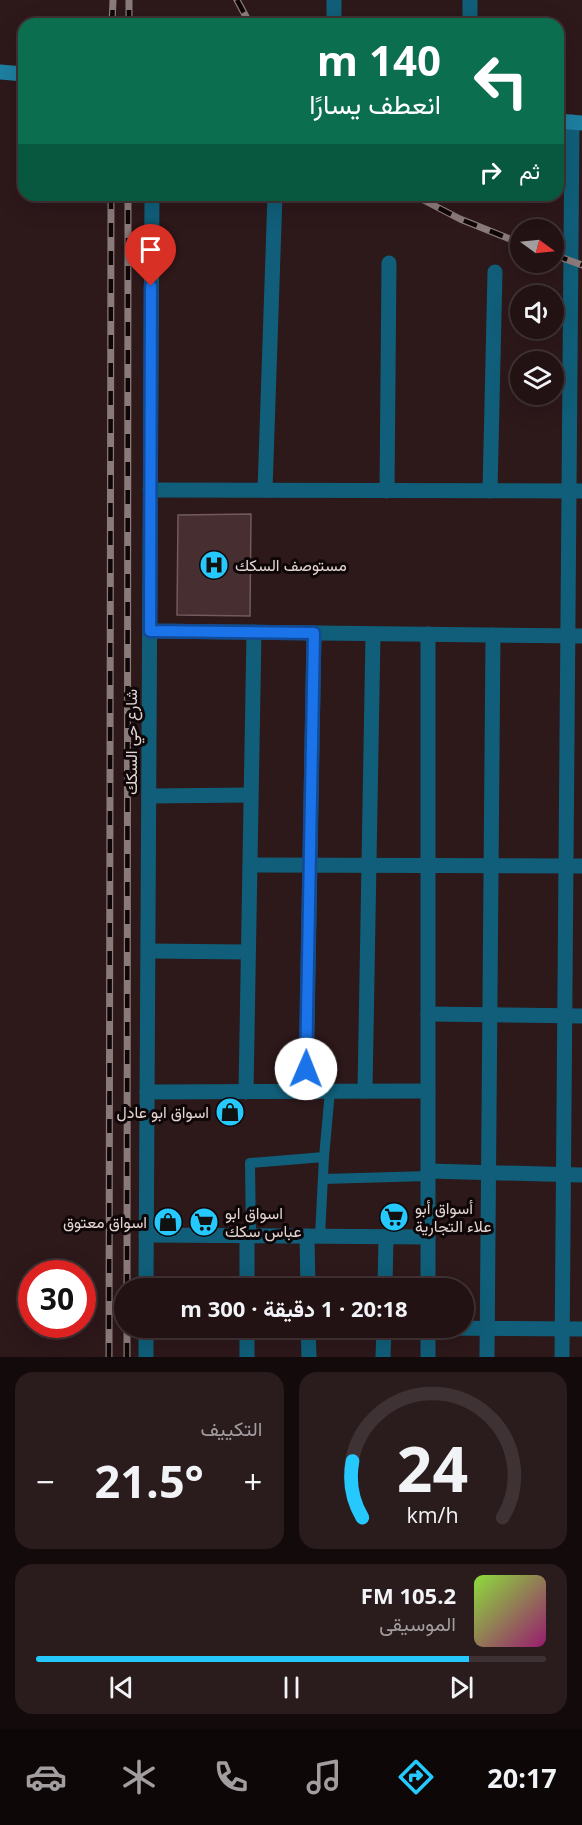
<!DOCTYPE html>
<html lang="ar">
<meta charset="utf-8">
<style>
:root{--surface:#221214;--page:#2a1b1d;--text:#f1f3f6;--muted:#a29ea0;--line:#3f3234;--accent:#25c9fe}
body{margin:0;font-family:"Open Sans",Vazirmatn,sans-serif;background:var(--page);color:var(--text);direction:rtl;height:100vh;display:flex;flex-direction:column;font-size:22px;white-space:nowrap}
*{box-sizing:border-box;margin:0}
p{font-size:20px;color:var(--muted)}
.icon{flex:none;width:33px;height:33px;fill:none;stroke:currentColor;stroke-width:2;stroke-linecap:round;stroke-linejoin:round}
.map{position:relative;height:1357px;overflow:hidden;direction:ltr}
.details{display:flex;flex-direction:column;gap:15px;padding:15px;background:#130a0b;flex:1}
.details>*{flex:none}
.guide{position:absolute;left:18px;top:18px;width:546px;height:183px;border-radius:18px;box-shadow:0 6px 24px #0002,0 0 0 2px var(--line);direction:rtl;background:#0b6e4f;color:#fff;overflow:hidden}
.needle{width:39px;rotate:105deg}
.buttons{position:absolute;left:510px;top:219px;display:grid;gap:12px}
.buttons a{display:grid;place-items:center;width:54px;height:54px;border-radius:50%;background:var(--surface);box-shadow:0 6px 24px #0002,0 0 0 2px var(--line);font-size:30px}
.speed{position:absolute;left:18px;top:1260px;display:flex;gap:12px;font-size:30px;font-weight:700;text-align:center}
.speed>*{display:grid;place-content:center;width:78px;height:78px;border-radius:50%;background:var(--surface);box-shadow:0 6px 24px #0002,0 0 0 2px var(--line);line-height:1}
.speed .limit{border:9px solid #d22;background:#fff;color:#111}
.pin{position:absolute;display:grid;place-items:center;width:51px;height:51px;color:#fff;margin:-62px -26px;border-radius:50% 50% 50% 0;rotate:-45deg;box-shadow:0 0 6px #0007}
.pin .icon{rotate:45deg}
.me{position:absolute;width:66px;margin:-33px;rotate:1deg;stroke-linejoin:round;filter:drop-shadow(0 0 4px #0008)}
.turn{display:flex;align-items:center;gap:21px;height:126px;padding:0 24px;font-size:27px}
.turn .icon{width:78px;height:78px;stroke-width:2.5}
.turn b{display:block;font-size:42px;line-height:51px}
.then{display:flex;align-items:center;height:57px;padding:0 24px;background:#0003;gap:12px;font-size:22px}
.big{font-size:45px;font-weight:700;line-height:1.1}
.details .card{flex:1;display:flex;flex-direction:column;justify-content:center;gap:9px;min-width:0;padding:0 21px;border-radius:18px;background:var(--page)}
.details .dial{align-items:center;gap:0}
.dial svg{height:156px;overflow:visible;fill:none;stroke:var(--line);stroke-width:7;stroke-linecap:round;text-anchor:middle}
.dial text{fill:var(--text);stroke:none}
.song{display:flex;align-items:center;gap:18px}
.cover{width:72px;height:72px;border-radius:9px;background:linear-gradient(135deg,hsl(90 70% 55%),hsl(320 70% 35%))}
.played{height:6px;border-radius:3px;background:linear-gradient(90deg,var(--accent) 85%,var(--line) 85%)}
.keys{display:flex;justify-content:space-around;direction:ltr}
.heat{display:flex;justify-content:space-between;align-items:center;font-size:33px;direction:ltr}
.details .tiles{flex:1;display:grid;gap:15px;grid-template-columns:1fr 1fr}
.card:last-child{grid-column:span 2}
.trip{position:absolute;left:114px;top:1278px;width:360px;height:60px;border-radius:30px;background:var(--surface);box-shadow:0 6px 24px #0002,0 0 0 2px var(--line);font-weight:700;line-height:60px;text-align:center;direction:rtl}
.dock{display:flex;height:96px;justify-content:space-around;align-items:center;background:#0e0708;color:var(--muted)}
.dock .icon{width:42px;height:42px}
.dock .current{color:var(--accent)}
.dock b{font-size:27px;color:var(--text)}
.map>svg:first-child{display:block}
.building{fill:#472f31;stroke:#745a5b;stroke-width:1.5}
.lines{fill:none;stroke-linecap:round;stroke-linejoin:round}
.lane{stroke:#105e79;stroke-width:10}
.street{stroke:#105e79;stroke-width:15}
.secondary{stroke:#1e7fa1;stroke-width:15}
.rail-casing{stroke:#8b7a7a;stroke-width:7}
.rail{stroke:#0f0607;stroke-width:4.5;stroke-dasharray:14;stroke-linecap:butt}
.route-casing{stroke:#114b97;stroke-width:15}
.route{stroke:#1a73e8;stroke-width:10}
.labels{text-anchor:middle;dominant-baseline:central;stroke-width:6;stroke-linejoin:round;paint-order:stroke}
.poi-label{font-size:16px;fill:#e3d4d4;stroke:#0f0607;text-anchor:start}
.street-label{font-size:16px;fill:#e3d4d4;stroke:#0f0607}
</style>
<div class="map">
<svg width="582" height="1357" viewBox="0 0 582 1357">
<rect width="100%" height="100%" fill="#2d181a"/>
<path class="building" d="M251,514L250,616L177,615L178,515Z"/>
<g class="lines">
<g class="lane">
<path d="M324,1157L330,1091"/>
<path d="M323,1179L428,1176"/>
<path d="M251,1236L250,1163L324,1157L320,1236"/>
</g>
<g class="street">
<path d="M334,0V24"/>
<path d="M470,24V0"/>
<path d="M150,490L582,491"/>
<path d="M265,490L275,195"/>
<path d="M387,491L389,263"/>
<path d="M490,491L495,272"/>
<path d="M150,631L582,636"/>
<path d="M149,796L251,795"/>
<path d="M250,865L582,866"/>
<path d="M148,951L247,952"/>
<path d="M428,1014L582,1016"/>
<path d="M306,1091L314,633"/>
<path d="M365,1091L373,634"/>
<path d="M147,1092L428,1091"/>
<path d="M246,1092L254,632"/>
<path d="M428,1171L582,1175"/>
<path d="M146,1235L428,1237"/>
<path d="M247,1236V1288"/>
<path d="M307,1236L308,1288"/>
<path d="M146,1288L152,195"/>
<path d="M385,1288L386,1237"/>
<path d="M428,1288V634"/>
<path d="M146,1328V1357"/>
<path d="M247,1328V1357"/>
<path d="M308,1328L309,1357"/>
<path d="M428,1328L582,1329"/>
<path d="M383,1357L384,1328"/>
<path d="M428,1357V1328"/>
<path d="M487,1357L493,635"/>
<path d="M562,1357L572,122"/>
</g>
<g class="secondary">
<path d="M0,72L24,74"/>
<path d="M558,121L582,123"/>
</g>
<g class="rail-casing">
<g id="rail">
<path d="M237,0L250,24"/>
<path d="M112,24L113,0"/>
<path d="M129,24V0"/>
<path d="M414,195L460,219L520,243"/>
<path d="M554,255L582,265"/>
<path d="M127,1288L128,195"/>
<path d="M109,1357L111,195"/>
<path d="M127,1357V1328"/>
</g>
</g>
<use href="#rail" class="rail"/>
</g>
<g class="lines">
<g class="route-casing">
<path id="route" d="M151,286L150,631L314,633L306,1069"/>
</g>
<use href="#route" class="route"/>
</g>
<defs>
<g id="hospital-disc" transform="scale(1.5)"><circle r="9.5" fill="#25c9fe" stroke="#0f0607"/><path d="M-5-5h3v3.5h4V-5h3V5h-3V1.5h-4V5h-3Z" fill="#111"/></g>
<g id="shop-disc" transform="scale(1.5)"><circle r="9.5" fill="#25c9fe" stroke="#0f0607"/><path d="M-5-2.5h2.3a2.7 3.5 0 0 1 5.4 0H5L5.5 6h-11ZM-1.5-2.5h3a1.5 2.3 0 0 0-3 0Z" fill="#111"/></g>
<g id="supermarket-disc" transform="scale(1.5)"><circle r="9.5" fill="#25c9fe" stroke="#0f0607"/><path d="M-6-5.5h2.5l.6 2H6L4.5 2H-2.5L-4.4-4H-6ZM-1.5 3.2a1.3 1.3 0 1 0 .1 0ZM3 3.2a1.3 1.3 0 1 0 .1 0Z" fill="#111"/></g>
</defs>
<g fill-rule="evenodd">
<use href="#hospital-disc" x="214" y="565"/>
<use href="#shop-disc" x="230" y="1112"/>
<use href="#supermarket-disc" x="394" y="1217"/>
<use href="#shop-disc" x="168" y="1222"/>
<use href="#supermarket-disc" x="204" y="1222"/>
</g>
<g class="labels">
<g class="poi-label">
<text x="235" y="565">مستوصف السكك</text>
<text x="209" y="1112" text-anchor="end">اسواق ابو عادل</text>
<text x="415" y="1208">أسواق أبو<tspan x="415" dy="18">علاء التجارية</tspan></text>
<text x="225" y="1213">اسواق ابو<tspan x="225" dy="18">عباس سكك</tspan></text>
<text x="147" y="1222" text-anchor="end">اسواق معتوق</text>
</g>
<g class="street-label">
<text transform="translate(131 742) rotate(-90)">شارع حي السكك</text>
</g>
</g>
</svg>
<div class="buttons">
<a><svg class="needle" viewBox="-14 -14 28 28"><path d="M0-13l5 13h-10z" fill="#e53935"/><path d="M0 13l5-13h-10z" fill="#a29ea0"/></svg></a>
<a><svg class="icon" aria-label="sound" viewBox="0 0 24 24"><path d="M4 9h4l5-4v14l-5-4H4zM17 9q2 3 0 6"/></svg></a>
<a><svg class="icon" aria-label="layers" viewBox="0 0 24 24"><path d="M12 4l9 5-9 5-9-5zM3 14l9 5 9-5"/></svg></a>
</div>
<div class="speed"><div class="limit">30</div></div>
<div class="pin" style="left:151px;top:286px;background:#d93025"><svg class="icon" aria-label="arrive" viewBox="0 0 24 24"><path d="M6 21V4h12l-3 4 3 4H6"/></svg></div>
<svg class="me" style="left:306px;top:1069px" viewBox="-20 -20 40 40"><circle r="19" fill="#fff"/><path d="M0-13L10 11 0 6-10 11z" fill="#1a73e8"/></svg>
<div class="trip">20:18 · 1 دقيقة · 300 m</div>
<div class="guide">
<div class="turn"><svg class="icon" aria-label="left" viewBox="0 0 24 24"><path d="M17 20v-9H6M10 6l-5 5 5 5"/></svg><div><b>140 m</b>انعطف يسارًا</div></div>
<div class="then">ثم<svg class="icon" aria-label="right" viewBox="0 0 24 24"><path d="M7 20v-9h11M14 6l5 5-5 5"/></svg></div>
</div>
</div>
<section class="details">
<div class="tiles">
<div class="card dial"><svg viewBox="0 0 100 80">
<path d="M14 69A42 42 0 1 1 86 69"/>
<path d="M14 69A42 42 0 0 1 9 40" stroke="#25c9fe"/>
<text x="50" y="56" font-size="32" font-weight="700">24</text>
<text x="50" y="72" font-size="11">km/h</text>
</svg></div>
<div class="card"><p>التكييف</p>
<div class="heat"><a>−</a><b class="big">21.5°</b><a>+</a></div>
</div>
<div class="card">
<div class="song"><i class="cover"></i><div><b>105.2 FM</b><p>الموسيقى</p></div></div>
<div class="played"></div>
<div class="keys"><svg class="icon" aria-label="previous" viewBox="0 0 24 24"><path d="M18 5L8 12l10 7zM5 5v14"/></svg><svg class="icon" aria-label="pause" viewBox="0 0 24 24"><path d="M8 5v14M16 5v14"/></svg><svg class="icon" aria-label="next" viewBox="0 0 24 24"><path d="M6 5l10 7-10 7zM19 5v14"/></svg></div>
</div>
</div>
</section>
<nav class="dock">
<b>20:17</b>
<svg class="icon current" aria-label="directions" viewBox="0 0 24 24"><path d="M12 3l9 9-9 9-9-9zM9 14v-3h6M13 9l2 2-2 2"/></svg>
<svg class="icon" aria-label="music" viewBox="0 0 24 24"><path d="M9 18V5l10-2v13"/><circle cx="6" cy="18" r="3"/><circle cx="16" cy="16" r="3"/></svg>
<svg class="icon" aria-label="phone" viewBox="0 0 24 24"><path d="M5 4h4l2 5-3 2q2 4 5 5l2-3 5 2v4C11 20 4 13 5 4z"/></svg>
<svg class="icon" aria-label="climate" viewBox="0 0 24 24"><path d="M12 3v18M4 7l16 10M4 17L20 7"/></svg>
<svg class="icon" aria-label="car" viewBox="0 0 24 24"><path d="M5 17H2v-5l4-1 3-4h7l3 4 3 1v5h-3M9 17h6M6 11h13"/><circle cx="7" cy="17" r="2"/><circle cx="17" cy="17" r="2"/></svg>
</nav>
